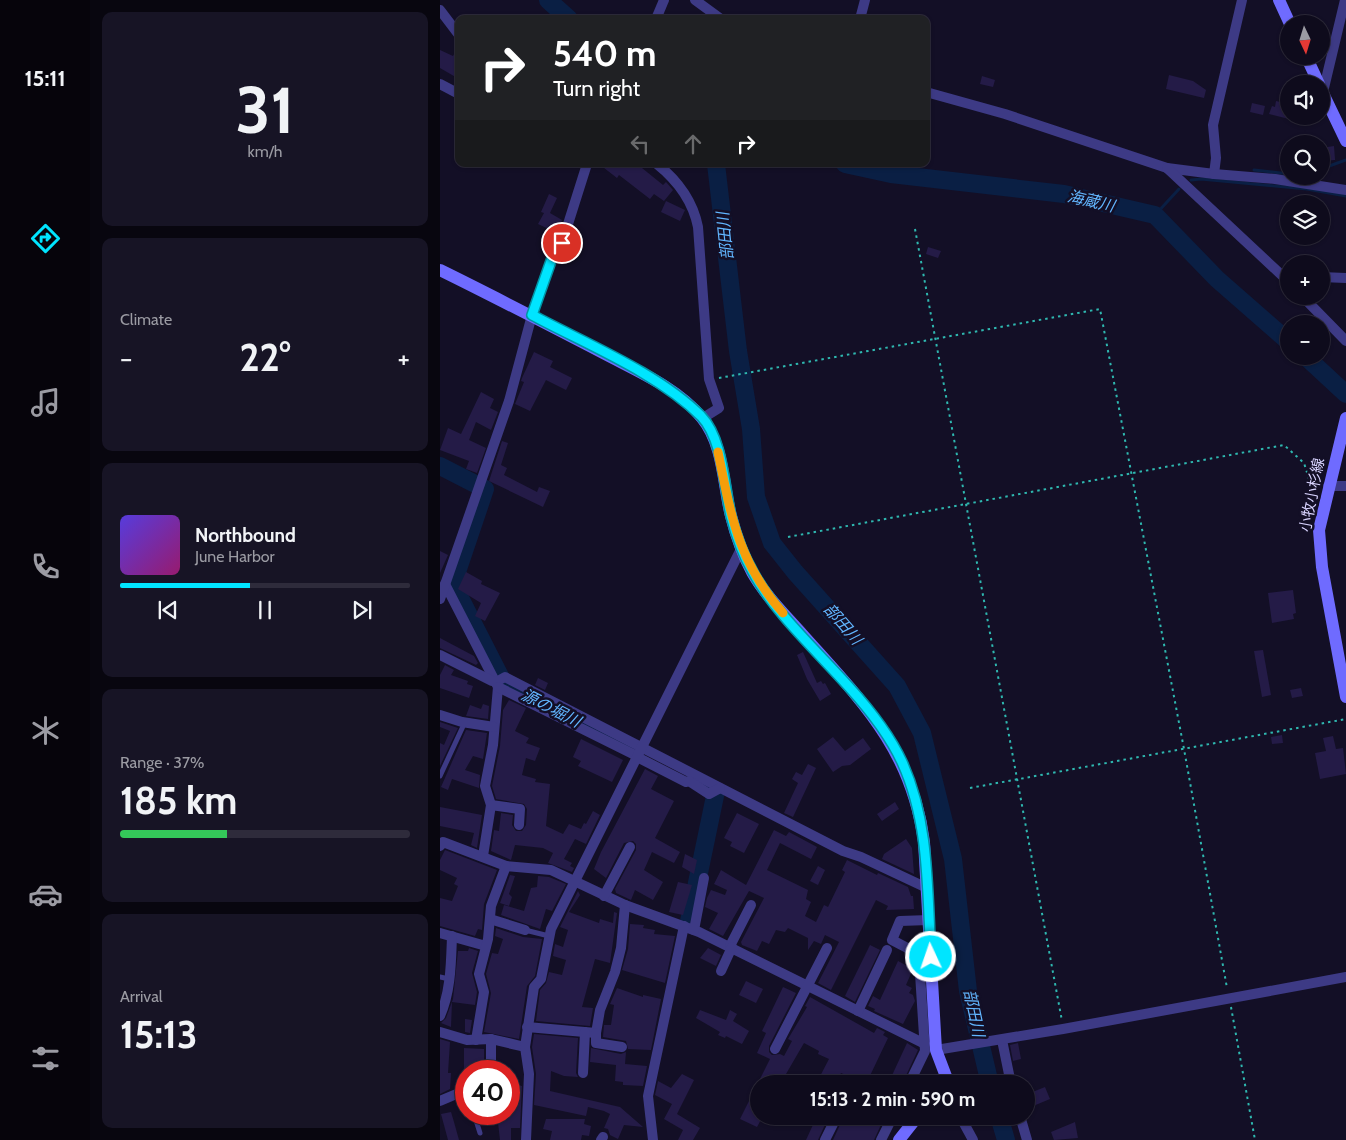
<!DOCTYPE html>
<meta charset="utf-8">
<style>
:root{--surface:#0e0b1c;--page:#171425;--text:#f1f3f6;--muted:#9b9ba3;--line:#2e2b3b;--accent:#00e5ff}
body{margin:0;font-family:Cabin,"Noto Sans JP",sans-serif;background:var(--page);color:var(--text);height:100vh;display:flex;flex-direction:column;font-size:19px;white-space:nowrap}
*{box-sizing:border-box;margin:0}
p{font-size:16px;color:var(--muted)}
.icon{flex:none;width:28px;height:28px;fill:none;stroke:currentColor;stroke-width:2;stroke-linecap:round;stroke-linejoin:round}
.map{position:relative;flex:1;overflow:hidden}
.sheet{display:flex;flex-direction:column;gap:12px;padding:12px;background:#08060f;width:350px}
.sheet>*{flex:none}
.banner{position:absolute;left:15px;top:15px;width:475px;height:152px;border-radius:10px;box-shadow:0 1px 4px #0004,0 0 0 1px var(--line);background:#202124;color:#fff;overflow:hidden}
.needle{width:32px;rotate:176deg}
.tools{position:absolute;left:840px;top:15px;display:grid;gap:10px}
.tools a{display:grid;place-items:center;width:50px;height:50px;border-radius:50%;background:var(--surface);box-shadow:0 1px 4px #0004,0 0 0 1px var(--line);font-size:25px}
.speed{position:absolute;left:15px;top:1060px;display:flex;gap:10px;font-size:25px;font-weight:700;text-align:center}
.speed>*{display:grid;place-content:center;width:65px;height:65px;border-radius:50%;background:var(--surface);box-shadow:0 1px 4px #0004,0 0 0 1px var(--line);line-height:1}
.speed .limit{border:8px solid #d22;background:#fff;color:#111}
.pin{position:absolute;display:grid;place-items:center;width:42px;height:42px;color:#fff;margin:-21px;border:2px solid #fff;border-radius:50%;box-shadow:0 1px 5px #0007}
.me{position:absolute;width:55px;margin:-28px;rotate:357deg;stroke-linejoin:round;filter:drop-shadow(0 0 4px #0008)}
.turn{display:flex;align-items:center;gap:18px;height:105px;padding:0 15px;font-size:22px}
.turn .icon{width:65px;height:65px;stroke-width:2.5}
.turn b{display:block;font-size:35px;line-height:42px}
.lanes{display:flex;align-items:center;height:48px;padding:0 15px;background:#0003;justify-content:center;gap:25px;direction:ltr}
.lanes .off{opacity:.35}
.big{font-size:38px;font-weight:700;line-height:1.1}
.sheet .card{flex:1;display:flex;flex-direction:column;justify-content:center;gap:8px;min-width:0;padding:0 18px;border-radius:10px;background:var(--page)}
.sheet .dial{align-items:center;gap:0}
.dial b{font-size:65px;line-height:1}
.song{display:flex;align-items:center;gap:15px}
.cover{width:60px;height:60px;border-radius:8px;background:linear-gradient(135deg,hsl(250 70% 55%),hsl(320 70% 35%))}
.played{height:5px;border-radius:2px;background:linear-gradient(90deg,var(--accent) 45%,var(--line) 45%)}
.keys{display:flex;justify-content:space-around;direction:ltr}
.heat{display:flex;justify-content:space-between;align-items:center;font-size:28px;direction:ltr}
.charge{height:8px;border-radius:4px;background:linear-gradient(90deg,#34c759 37%,var(--line) 0)}
.trip{position:absolute;left:310px;top:1075px;width:285px;height:50px;border-radius:25px;background:var(--surface);box-shadow:0 1px 4px #0004,0 0 0 1px var(--line);font-weight:700;line-height:50px;text-align:center}
main{display:flex;flex:1;min-height:0}
.tabs{display:flex;flex-direction:column;width:90px;justify-content:space-around;align-items:center;background:#06040b;color:var(--muted)}
.tabs .icon{width:35px;height:35px}
.tabs .on{color:var(--accent)}
.tabs b{font-size:22px;color:var(--text)}
.map>svg:first-child{display:block}
.lines{fill:none;stroke-linecap:round;stroke-linejoin:round}
.stream{stroke:#0a1f44;stroke-width:3}
.river{stroke:#0a1f44;stroke-width:18}
.building{fill:#241b47}
.path{stroke:#2fb8b0;stroke-width:2;stroke-dasharray:2.5 4;stroke-linecap:butt}
.lane{stroke:#3d3a85;stroke-width:5}
.street{stroke:#3d3a85;stroke-width:10}
.secondary{stroke:#6f6bff;stroke-width:12}
.route-casing{stroke:#0095a6;stroke-width:12}
.route{stroke:#00e5ff;stroke-width:9}
.slow{stroke:#f59e0b;stroke-width:9}
.labels{text-anchor:middle;dominant-baseline:central;stroke-width:5;stroke-linejoin:round;paint-order:stroke}
.street-label{font-size:15px;fill:#d9d4ff;stroke:#130f26}
.water-label{font-size:16px;font-style:italic;fill:#62b6ff;stroke:#130f26}
</style>
<main>
<nav class="tabs">
<b>15:11</b>
<svg class="icon on" aria-label="directions" viewBox="0 0 24 24"><path d="M12 3l9 9-9 9-9-9zM9 14v-3h6M13 9l2 2-2 2"/></svg>
<svg class="icon" aria-label="music" viewBox="0 0 24 24"><path d="M9 18V5l10-2v13"/><circle cx="6" cy="18" r="3"/><circle cx="16" cy="16" r="3"/></svg>
<svg class="icon" aria-label="phone" viewBox="0 0 24 24"><path d="M5 4h4l2 5-3 2q2 4 5 5l2-3 5 2v4C11 20 4 13 5 4z"/></svg>
<svg class="icon" aria-label="climate" viewBox="0 0 24 24"><path d="M12 3v18M4 7l16 10M4 17L20 7"/></svg>
<svg class="icon" aria-label="car" viewBox="0 0 24 24"><path d="M5 17H2v-5l4-1 3-4h7l3 4 3 1v5h-3M9 17h6M6 11h13"/><circle cx="7" cy="17" r="2"/><circle cx="17" cy="17" r="2"/></svg>
<svg class="icon" aria-label="filters" viewBox="0 0 24 24"><path d="M4 7h16M4 17h16"/><circle cx="9" cy="7" r="2"/><circle cx="15" cy="17" r="2"/></svg>
</nav>
<section class="sheet">
<div class="card dial"><b>31</b><p>km/h</p></div>
<div class="card"><p>Climate</p>
<div class="heat"><a>−</a><b class="big">22°</b><a>+</a></div>
</div>
<div class="card">
<div class="song"><i class="cover"></i><div><b>Northbound</b><p>June Harbor</p></div></div>
<div class="played"></div>
<div class="keys"><svg class="icon" aria-label="previous" viewBox="0 0 24 24"><path d="M18 5L8 12l10 7zM5 5v14"/></svg><svg class="icon" aria-label="pause" viewBox="0 0 24 24"><path d="M8 5v14M16 5v14"/></svg><svg class="icon" aria-label="next" viewBox="0 0 24 24"><path d="M6 5l10 7-10 7zM19 5v14"/></svg></div>
</div>
<div class="card"><p>Range · 37%</p><b class="big">185 km</b><div class="charge"></div></div>
<div class="card"><p>Arrival</p><b class="big">15:13</b></div>
</section>
<div class="map">
<svg width="906" height="1140" viewBox="0 0 906 1140">
<rect width="100%" height="100%" fill="#130f26"/>
<g class="lines">
<g class="stream">
<path d="M881,169L906,160"/>
<path d="M814,170L849,174"/>
<path d="M751,180L761,179L867,189L906,196"/>
<path d="M715,215L739,189"/>
</g>
<g class="river">
<path d="M108,0L129,19"/>
<path d="M276,164L298,351L311,429L316,497L332,543L355,572L457,686L482,733L513,859L528,991L550,1084"/>
<path d="M405,164L451,174L624,194L715,215L777,279L849,342"/>
<path d="M865,356L906,394"/>
<path d="M0,466L45,489L13,584L64,684L191,747"/>
<path d="M249,921L275,796L271,789L259,782"/>
<path d="M559,1116L566,1140"/>
</g>
</g>
<g class="building">
<path d="M19,45V79L0,68V50L13,56Z"/>
<path d="M729,75L753,81L766,90L764,98L726,89Z"/>
<path d="M542,76L555,80L553,87L540,84Z"/>
<path d="M836,101L849,104V119L829,114L832,106L835,107Z"/>
<path d="M812,103L825,106L823,115L810,112Z"/>
<path d="M894,146L895,160L881,161V148Z"/>
<path d="M159,164H184L188,167L191,164H205L202,168L223,185L226,182L233,190L224,201L214,194L210,199L179,175L177,178Z"/>
<path d="M109,194L117,198L110,213L122,220L117,233L98,224L104,213L101,212Z"/>
<path d="M226,201L245,210L240,221L221,212Z"/>
<path d="M488,247L501,251L498,258L486,254Z"/>
<path d="M94,352L113,361L110,367L132,378L126,390L106,380L90,411L75,404L84,382L81,381L82,378Z"/>
<path d="M41,392L54,399L50,408L58,412L51,430L36,422L29,440L46,448L37,473L26,469L29,461L0,450L8,428L21,434Z"/>
<path d="M62,441L68,443L61,465L67,468L64,475L97,492L99,487L110,491L103,507L49,481Z"/>
<path d="M0,551L8,555L0,573Z"/>
<path d="M26,572L42,581L41,584L60,593L45,621L35,616L41,603L18,589Z"/>
<path d="M853,590L856,613L853,614L854,619L832,623L828,593Z"/>
<path d="M0,638L34,656L38,663L36,665L0,648Z"/>
<path d="M823,650L831,695L822,697L814,651Z"/>
<path d="M363,652L377,683L381,681L383,684L385,683L391,694L380,701L367,679L357,655Z"/>
<path d="M5,665L14,670L11,675L28,681L27,684L33,686L29,698L0,688V675Z"/>
<path d="M98,678L108,683L105,690L95,685Z"/>
<path d="M861,688L863,696L852,698L850,690Z"/>
<path d="M69,700L86,708L75,731L89,738L86,743L100,748L95,761L86,758L82,775L96,779L95,782L110,784L106,826L123,834L129,824L141,829L144,823L146,824L153,811L160,815L146,844L135,839L124,859L132,863L130,866L134,868L132,872L108,863L113,853L103,848L75,845L71,860L51,851L54,830L59,831L61,813L73,815L72,825L76,831H82L86,825L87,809L84,804L56,799L52,786L60,746L63,710Z"/>
<path d="M43,704L49,706L48,719L26,716L30,705L41,709Z"/>
<path d="M0,722L18,728L0,766V743L4,745L10,731L0,727Z"/>
<path d="M26,730L47,733L43,759L33,756L25,770L40,775L39,788L12,779L8,790L1,787Z"/>
<path d="M842,735L843,743L832,744L831,737Z"/>
<path d="M893,736L896,749L903,748L906,774L880,779L875,753L886,751L883,738Z"/>
<path d="M393,737L405,751L423,738L431,749L410,765L402,766L393,772L377,749Z"/>
<path d="M141,739L183,760L172,782L138,766L141,761L133,757Z"/>
<path d="M368,764L376,768L353,817L344,813L358,783L352,779L356,772L362,775Z"/>
<path d="M205,769L218,776L211,789L234,801L215,838L240,852L234,863L212,852L204,870L223,882L213,900L195,890L191,900L176,893L175,889L196,850V844L193,841L184,843L166,878L154,869L161,852Z"/>
<path d="M455,802L459,809L442,821L437,814Z"/>
<path d="M0,807L42,815L37,848L31,845L34,833L0,826Z"/>
<path d="M297,813L319,824L304,853L290,846L292,842L284,838Z"/>
<path d="M334,830L346,836L349,832L377,847L371,859L340,843L327,870L368,890L366,899L371,902L365,916L376,922L384,905L388,907L405,872L402,870L407,860L437,875L438,873L468,887L471,896H473L474,909L446,910L448,906L436,900L391,990L378,983L399,942L385,935L381,944L374,941L368,950V938L348,928L345,932L336,930L329,944L322,941L317,951L302,945L301,942L324,898L309,891L283,936L269,929L278,913L265,907L267,898L271,890L285,895L287,890L274,884L281,870L306,885Z"/>
<path d="M466,839L472,848L474,874L442,859L444,854Z"/>
<path d="M5,850L57,870L44,904L42,930L38,929L35,936L0,926V898L12,901L18,886L14,884L17,878L0,870V860Z"/>
<path d="M245,854L257,860L254,874L242,867Z"/>
<path d="M378,866L385,870L378,885L370,881Z"/>
<path d="M70,875L75,876L69,894L72,897L69,906L60,903Z"/>
<path d="M98,876L109,877L126,884L112,911L106,909L100,929L61,915L64,905L84,911L91,888L97,887Z"/>
<path d="M238,882L252,885L243,915L229,912Z"/>
<path d="M138,891L140,895L129,912L159,923L160,919L173,923L174,912L177,913L170,963L155,959L142,1007L153,1008L150,1026L96,1021L100,990L106,983L109,972L122,975L126,960L113,956L115,944L123,947L128,930L120,927Z"/>
<path d="M190,924L204,925L203,928L215,930L214,934L235,936L225,983L182,970L188,949Z"/>
<path d="M56,928L83,937L102,939L95,976L87,986L79,1039L44,1032L51,993L46,974L52,953L58,954L63,939L55,936Z"/>
<path d="M430,945L440,950L415,1002L405,996Z"/>
<path d="M29,948L38,951L32,973L37,992L35,1005L12,1002L11,1027L1,1023L6,1018L13,999L18,951H28Z"/>
<path d="M268,948L281,955L276,966L260,958Z"/>
<path d="M458,961L473,969L466,985L472,988L469,993L473,995L475,1001L463,1024L434,1011L435,1009L428,1006L433,996L440,1000Z"/>
<path d="M306,981L323,989L316,1003L299,995Z"/>
<path d="M343,987L356,993L329,1046V1052L332,1055L340,1054L344,1056L352,1041L348,1039L367,1007L365,1006L370,997L434,1033L437,1028L445,1032L443,1035L448,1038L426,1084L401,1073L396,1082L401,1084H376L389,1059L378,1054L379,1051L364,1043L346,1074L366,1084H319V1116H323L317,1127L300,1119L330,1059L317,1053L326,1033L322,1031Z"/>
<path d="M177,988L203,997V995L221,999L211,1050L188,1049L186,1041L163,1037L164,1025H171L174,1005L170,1004Z"/>
<path d="M260,1010L286,1020L290,1010L297,1014L293,1021L309,1031L302,1044L286,1036L285,1038L278,1035L280,1032L256,1018Z"/>
<path d="M25,1019L32,1020L30,1033L25,1032Z"/>
<path d="M94,1034L138,1038L136,1073L138,1077L124,1076L111,1071L110,1091L180,1107L203,1127L184,1125L178,1139L170,1135L168,1129L164,1128L170,1114L164,1111L148,1107L146,1116L94,1105L96,1074L92,1047Z"/>
<path d="M0,1039L10,1042L8,1073H11L10,1089L0,1094Z"/>
<path d="M467,1043L478,1050L462,1084H448Z"/>
<path d="M578,1043L581,1059L573,1061L570,1045Z"/>
<path d="M24,1048L44,1049V1071H24Z"/>
<path d="M151,1048L181,1054L186,1052L185,1064L207,1066L203,1086L183,1085V1082L175,1081L176,1065L150,1062Z"/>
<path d="M242,1074L254,1080L237,1114L260,1128L253,1140H238L243,1130L224,1119L232,1104L215,1095L218,1081L231,1088Z"/>
<path d="M76,1085L82,1086L80,1128H71V1140H60L57,1114H69V1096H75Z"/>
<path d="M605,1087L610,1099L586,1109V1101L592,1098L590,1093Z"/>
<path d="M11,1112L14,1122L19,1140H8L1,1114Z"/>
<path d="M377,1116H389L378,1140H366Z"/>
<path d="M404,1116H445L434,1140H393Z"/>
<path d="M106,1119H145L144,1124L151,1126L149,1136L142,1135L141,1140H110L112,1131L103,1129Z"/>
<path d="M635,1122L638,1138L614,1140L611,1132Z"/>
</g>
<g class="lines">
<g class="path">
<path d="M475,229L622,1021"/>
<path d="M279,378L660,309L744,749L787,988"/>
<path d="M348,537L844,445L864,463L875,498"/>
<path d="M530,788L906,719"/>
<path d="M791,1007L815,1140"/>
</g>
<g class="lane">
<path d="M0,776L25,722"/>
<path d="M85,930L109,936"/>
<path d="M0,977L9,979"/>
<path d="M34,1114L40,1133"/>
</g>
<g class="street">
<path d="M255,0L281,19"/>
<path d="M0,10L19,35"/>
<path d="M216,19L224,0"/>
<path d="M420,19L425,0"/>
<path d="M0,84L19,94"/>
<path d="M486,92L565,114L727,168L774,174L776,158L773,125L802,0"/>
<path d="M883,92L905,0"/>
<path d="M217,164C237,180 253,202 258,227L269,379L279,408L263,418"/>
<path d="M727,168L849,282"/>
<path d="M774,174L835,179L906,190"/>
<path d="M881,277L906,278"/>
<path d="M862,296L906,341"/>
<path d="M888,486H906"/>
<path d="M5,584L58,687L53,745L45,786L51,805L43,856"/>
<path d="M0,599L69,401L92,315L117,245L122,243L147,164"/>
<path d="M0,655L52,681L56,682L65,677L403,851L421,857L487,888"/>
<path d="M58,687L197,756"/>
<path d="M0,715L22,722L54,727"/>
<path d="M197,757L246,782L249,781L269,794L280,788"/>
<path d="M51,805L80,809L79,825"/>
<path d="M0,846L3,842L66,866L111,870L185,905L259,932L485,1044"/>
<path d="M164,896L190,847"/>
<path d="M50,919L85,930"/>
<path d="M254,930L264,878"/>
<path d="M0,933L46,946"/>
<path d="M290,946L311,905"/>
<path d="M281,971L292,947"/>
<path d="M418,1011L447,950"/>
<path d="M0,1016C11,991 11,963 12,936"/>
<path d="M87,1027L156,1033L160,1010L175,972L181,948L185,905"/>
<path d="M0,1032L27,1040L51,1039L85,1047"/>
<path d="M156,1033V1043L182,1047"/>
<path d="M36,1040L44,992L39,974L48,939L51,906L66,866"/>
<path d="M562,1040L571,1084"/>
<path d="M335,1049L387,948"/>
<path d="M496,1050L623,1029L906,977"/>
<path d="M51,1071V1039"/>
<path d="M143,1073L145,1032"/>
<path d="M469,1084L485,1051L479,958L475,952L452,940L460,921L489,920"/>
<path d="M0,1101L26,1090"/>
<path d="M520,1116L533,1140"/>
<path d="M580,1116L587,1140"/>
<path d="M86,1140L89,1074L85,1047L94,987L101,979L111,929L301,549"/>
<path d="M161,1140L163,1137"/>
<path d="M213,1140L208,1096L244,926"/>
<path d="M385,1140L397,1116"/>
<path d="M441,1140L453,1116"/>
</g>
<g class="secondary">
<path d="M839,0L850,24"/>
<path d="M866,56L879,84"/>
<path d="M881,89L906,141"/>
<path d="M0,270C55,297 109,325 163,353C197,371 238,388 262,418C284,445 283,485 291,516C296,536 303,555 312,572C325,595 344,614 362,634C421,700 472,749 484,842L496,1050L507,1079L503,1084"/>
<path d="M906,418L879,530L882,567L906,697"/>
<path d="M459,1140L478,1116"/>
</g>
</g>
<g class="lines">
<g class="route-casing">
<path id="route" d="M122,243L117,244L92,315C146,344 218,373 261,416C283,439 284,486 291,516C296,535 303,555 313,572C334,612 378,652 409,687C429,709 449,734 462,762C490,823 487,892 491,957"/>
</g>
<use href="#route" class="route"/>
<path class="slow" d="M278,452C291,515 298,562 343,613"/>
</g>
<g class="labels">
<g class="street-label">
<text transform="translate(872 495) rotate(-79)">小牧小杉線</text>
</g>
<g class="water-label">
<text transform="translate(651 201) rotate(13)">海蔵川</text>
<text transform="translate(285 236) rotate(-96)">部田川</text>
<text transform="translate(403 624) rotate(49)">部田川</text>
<text transform="translate(111 708) rotate(27)">源の堀川</text>
<text transform="translate(534 1013) rotate(78)">部田川</text>
</g>
</g>
</svg>
<div class="tools">
<a><svg class="needle" viewBox="-14 -14 28 28"><path d="M0-13l5 13h-10z" fill="#e53935"/><path d="M0 13l5-13h-10z" fill="#9b9ba3"/></svg></a>
<a><svg class="icon" aria-label="sound" viewBox="0 0 24 24"><path d="M4 9h4l5-4v14l-5-4H4zM17 9q2 3 0 6"/></svg></a>
<a><svg class="icon" aria-label="search" viewBox="0 0 24 24"><circle cx="10" cy="10" r="6"/><path d="M15 15l6 6"/></svg></a>
<a><svg class="icon" aria-label="layers" viewBox="0 0 24 24"><path d="M12 4l9 5-9 5-9-5zM3 14l9 5 9-5"/></svg></a>
<a>+</a>
<a>−</a>
</div>
<div class="speed"><div class="limit">40</div></div>
<div class="pin" style="left:122px;top:243px;background:#d93025"><svg class="icon" aria-label="arrive" viewBox="0 0 24 24"><path d="M6 21V4h12l-3 4 3 4H6"/></svg></div>
<svg class="me" style="left:491px;top:957px" viewBox="-20 -20 40 40"><circle r="17" fill="#00e5ff" stroke="#fff" stroke-width="3"/><path d="M0-11L8 9 0 5-8 9z" fill="#fff"/></svg>
<div class="trip">15:13 · 2 min · 590 m</div>
<div class="banner">
<div class="turn"><svg class="icon" aria-label="right" viewBox="0 0 24 24"><path d="M7 20v-9h11M14 6l5 5-5 5"/></svg><div><b>540 m</b>Turn right</div></div>
<div class="lanes"><svg class="icon off" aria-label="left" viewBox="0 0 24 24"><path d="M17 20v-9H6M10 6l-5 5 5 5"/></svg><svg class="icon off" aria-label="ahead" viewBox="0 0 24 24"><path d="M12 20V5M6 11l6-6 6 6"/></svg><svg class="icon" aria-label="right" viewBox="0 0 24 24"><path d="M7 20v-9h11M14 6l5 5-5 5"/></svg></div>
</div>
</div>
</main>
